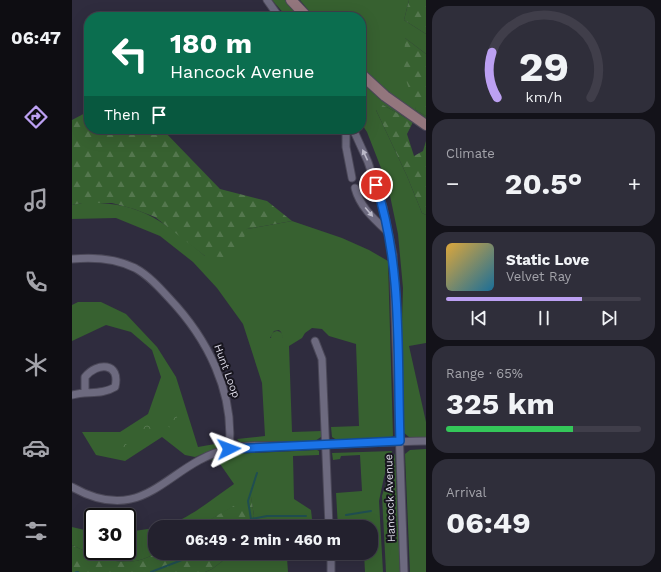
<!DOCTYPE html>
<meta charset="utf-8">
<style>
:root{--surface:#23212e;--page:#2f2e3a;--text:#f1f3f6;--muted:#a3a3aa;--line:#403e4a;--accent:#bca0f2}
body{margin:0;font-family:"Work Sans",sans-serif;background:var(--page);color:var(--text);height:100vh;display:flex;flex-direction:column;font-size:15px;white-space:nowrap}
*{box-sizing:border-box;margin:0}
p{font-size:13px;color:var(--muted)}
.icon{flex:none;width:22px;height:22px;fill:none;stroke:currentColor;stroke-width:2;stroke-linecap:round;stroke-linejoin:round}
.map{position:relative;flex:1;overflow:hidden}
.panel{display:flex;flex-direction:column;gap:6px;padding:6px;background:#131219;width:235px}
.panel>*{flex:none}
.hud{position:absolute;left:12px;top:12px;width:282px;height:122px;border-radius:16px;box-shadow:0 4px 16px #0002,0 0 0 1px var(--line);background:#0b6e4f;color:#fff;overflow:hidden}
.speed{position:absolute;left:12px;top:508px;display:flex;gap:8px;font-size:20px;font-weight:700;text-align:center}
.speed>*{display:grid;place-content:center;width:52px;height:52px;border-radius:50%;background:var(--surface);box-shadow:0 4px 16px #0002,0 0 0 1px var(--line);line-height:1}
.speed .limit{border:2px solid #111;border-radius:6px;background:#fff;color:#111}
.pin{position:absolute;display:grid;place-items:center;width:34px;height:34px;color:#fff;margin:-17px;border:2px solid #fff;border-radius:50%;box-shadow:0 1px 4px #0007}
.me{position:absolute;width:44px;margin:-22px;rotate:87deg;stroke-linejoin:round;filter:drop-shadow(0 0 3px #0008)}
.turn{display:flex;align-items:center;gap:14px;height:84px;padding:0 20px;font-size:18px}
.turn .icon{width:52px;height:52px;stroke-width:2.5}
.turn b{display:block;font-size:28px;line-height:34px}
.then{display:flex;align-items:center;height:38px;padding:0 20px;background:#0003;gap:8px;font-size:15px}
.big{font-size:30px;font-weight:700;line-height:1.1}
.panel .tile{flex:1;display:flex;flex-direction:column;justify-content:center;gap:6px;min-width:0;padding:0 14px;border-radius:16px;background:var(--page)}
.panel .dial{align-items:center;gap:0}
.dial svg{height:104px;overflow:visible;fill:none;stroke:var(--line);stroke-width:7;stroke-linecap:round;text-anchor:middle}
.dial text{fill:var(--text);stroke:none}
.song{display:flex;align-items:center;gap:12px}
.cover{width:48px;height:48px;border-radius:6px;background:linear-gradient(135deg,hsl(40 70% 55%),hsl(200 70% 35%))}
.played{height:4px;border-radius:2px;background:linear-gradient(90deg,var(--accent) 70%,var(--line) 70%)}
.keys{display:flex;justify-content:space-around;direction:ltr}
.heat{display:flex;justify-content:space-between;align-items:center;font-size:22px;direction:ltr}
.charge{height:6px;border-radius:3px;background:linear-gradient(90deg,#34c759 65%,var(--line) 0)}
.trip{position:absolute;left:76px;top:520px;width:230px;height:40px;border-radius:16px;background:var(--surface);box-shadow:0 4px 16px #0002,0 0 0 1px var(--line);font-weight:700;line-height:40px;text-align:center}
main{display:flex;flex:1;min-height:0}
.menu{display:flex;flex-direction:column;width:72px;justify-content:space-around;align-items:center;background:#0e0d12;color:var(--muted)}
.menu .icon{width:28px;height:28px}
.menu .active{color:var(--accent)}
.menu b{font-size:18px;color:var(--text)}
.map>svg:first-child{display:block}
.grass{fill:#376130;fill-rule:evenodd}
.forest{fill:url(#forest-firs)}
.park{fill:url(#park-crowns)}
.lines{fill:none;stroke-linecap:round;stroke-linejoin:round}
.stream{stroke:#204e51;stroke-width:2}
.street-casing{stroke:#4b4858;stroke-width:9}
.secondary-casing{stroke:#4b4858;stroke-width:12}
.street{stroke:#6d6a7f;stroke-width:7}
.secondary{stroke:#93767d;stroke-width:10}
.oneway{fill:#bcbac9}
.route-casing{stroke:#114b97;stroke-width:10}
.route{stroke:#1a73e8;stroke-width:7}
.labels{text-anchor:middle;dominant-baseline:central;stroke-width:4;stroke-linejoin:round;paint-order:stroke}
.street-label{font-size:11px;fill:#dedce9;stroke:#17151e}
</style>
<main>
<nav class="menu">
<b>06:47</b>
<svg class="icon active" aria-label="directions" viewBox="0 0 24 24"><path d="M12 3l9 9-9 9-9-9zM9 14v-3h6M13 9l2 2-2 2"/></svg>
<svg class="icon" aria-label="music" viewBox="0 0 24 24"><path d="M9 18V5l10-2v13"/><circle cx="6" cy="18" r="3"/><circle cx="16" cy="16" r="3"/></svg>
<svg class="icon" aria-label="phone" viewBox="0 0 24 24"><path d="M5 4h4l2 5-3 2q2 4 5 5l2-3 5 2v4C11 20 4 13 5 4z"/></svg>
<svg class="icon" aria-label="climate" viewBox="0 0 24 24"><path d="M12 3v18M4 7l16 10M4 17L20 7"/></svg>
<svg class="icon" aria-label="car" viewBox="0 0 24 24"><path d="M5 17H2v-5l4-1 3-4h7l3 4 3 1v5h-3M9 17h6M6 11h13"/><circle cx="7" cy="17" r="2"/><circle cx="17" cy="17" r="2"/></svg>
<svg class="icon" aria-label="filters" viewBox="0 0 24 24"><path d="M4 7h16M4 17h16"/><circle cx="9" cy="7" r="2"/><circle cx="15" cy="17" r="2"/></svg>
</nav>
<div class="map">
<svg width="354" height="572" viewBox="0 0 354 572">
<defs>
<pattern id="forest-firs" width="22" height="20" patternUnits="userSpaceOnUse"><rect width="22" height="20" fill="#376130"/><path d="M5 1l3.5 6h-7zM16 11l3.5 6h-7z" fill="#54774e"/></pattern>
<pattern id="park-crowns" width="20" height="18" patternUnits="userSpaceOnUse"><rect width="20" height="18" fill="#376130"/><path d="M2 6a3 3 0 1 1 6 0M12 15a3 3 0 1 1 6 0" fill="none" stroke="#54774e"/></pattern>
</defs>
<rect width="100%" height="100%" fill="#2f2c3e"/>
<g class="grass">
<path d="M200,0H214L228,17H215Z"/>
<path d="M228,0H337L332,20L354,34V54L333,38L344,110L354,116V119L324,98L289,69V17H242Z"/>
<path d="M289,80L341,122L311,105L304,110L335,176L350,213L354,215V343L337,346L354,422V437H337L331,432L328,321H330L331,288L326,234L316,186L295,132L289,123Z"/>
<path d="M10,203C68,201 91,221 133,256H138L175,229L220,221L270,238L297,250L316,261L321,436L316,438L265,440L260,437L259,427L287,426L284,344L257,336L250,329L240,328L233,333L230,338L217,346L220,432L250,431L249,437L243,441L168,442L165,439L193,436L190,383L171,324L145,288L121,262L88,236L44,218L0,219V205ZM207,330L209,332L211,338H198L202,331Z"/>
<path d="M6,302H29L54,314L85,347L104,377L126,447L154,442L152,445L123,457L113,455L90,437L53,461L24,455L10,432H48L76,414L89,377L80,350L59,332L34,325L0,341V305Z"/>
<path d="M354,449V572H338L333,454L338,450Z"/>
<path d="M245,450L247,451V455L221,456L222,499L239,510L240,519L237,527H178L182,516L179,497L125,527H89C115,521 140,499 162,484L146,461L138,460L160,454Z"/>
<path d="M320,451L312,477L307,501L311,572H293L292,553H299V527H266L264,493L290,491L288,455L269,456L268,459L261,460L260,453Z"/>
<path d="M323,453L328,572H314L310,496Z"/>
<path d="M0,527L21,532V551H55V532L83,528L84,553C55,571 28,558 0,545Z"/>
<path d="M161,553H211L215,558L216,572H133L140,569Z"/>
</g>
<g class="forest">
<path d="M337,0H354V34L332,20Z"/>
<path d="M333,38L354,54V116L344,110L332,74Z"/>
<path d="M311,105L341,122L335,134L342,156L351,151L354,141V215L350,213L335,176L304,110V106Z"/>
<path d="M17,111V129H90L148,189L195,201L220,221L175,229L165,258L133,256L83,217L62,209L40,203H10L0,205V120Z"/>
<path d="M179,496L182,516L178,527H125Z"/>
<path d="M0,545C28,558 55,571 84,553H161L140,569L133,572H0Z"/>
</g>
<g class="park">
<circle cx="205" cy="337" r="6"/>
<path d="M95,412H101L104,414L107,424L100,429L96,426Z"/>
<circle cx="76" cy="431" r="6"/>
<path d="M50,441L53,442L59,452L57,454L53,453L48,445Z"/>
</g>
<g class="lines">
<g class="stream">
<path d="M274,515L299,511"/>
<path d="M179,519L176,501L185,473"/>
<path d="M175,527L179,519L195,516H234"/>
<path d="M4,572H6"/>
<path d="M79,572L128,553"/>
</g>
<g class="street-casing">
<g id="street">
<path d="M195,0L207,17"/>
<path d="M274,129V147L280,178"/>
<path d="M281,129L296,162L311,207L321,255L332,572"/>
<path d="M283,188C288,207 302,219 316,232"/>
<path d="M0,259C21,257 43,258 63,268C76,275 87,287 97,298C135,338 163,392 157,449"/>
<path d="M243,341L250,359L257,527"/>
<path d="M0,395C15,391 30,395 43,387C49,362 25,362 13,377V392"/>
<path d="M0,487C75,529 95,462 157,449C178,444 202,446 224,446C267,444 311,442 354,441"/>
<path d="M259,553V572"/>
</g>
</g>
<g class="secondary-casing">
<g id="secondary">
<path d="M219,0L235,17"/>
<path d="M289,74L313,96L354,125"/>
</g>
</g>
<use href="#street" class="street"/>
<use href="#secondary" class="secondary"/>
</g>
<defs><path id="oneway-solid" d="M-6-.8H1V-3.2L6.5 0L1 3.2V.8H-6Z"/></defs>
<g class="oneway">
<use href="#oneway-solid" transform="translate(293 155) rotate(-115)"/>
<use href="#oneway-solid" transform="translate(297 212) rotate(50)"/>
</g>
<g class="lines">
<g class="route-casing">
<path id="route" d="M157,449L328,441C325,356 331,267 304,185"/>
</g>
<use href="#route" class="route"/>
</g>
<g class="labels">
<g class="street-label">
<text transform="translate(155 371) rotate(70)">Hunt Loop</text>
<text transform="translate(318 498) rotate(-92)">Hancock Avenue</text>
</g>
</g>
</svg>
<div class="speed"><div class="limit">30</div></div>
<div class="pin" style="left:304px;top:185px;background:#d93025"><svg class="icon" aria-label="arrive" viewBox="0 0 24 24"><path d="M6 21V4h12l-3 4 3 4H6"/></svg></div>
<svg class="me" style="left:157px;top:449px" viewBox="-20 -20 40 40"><path d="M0-17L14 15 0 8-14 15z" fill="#1a73e8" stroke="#fff" stroke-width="4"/></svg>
<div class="trip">06:49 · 2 min · 460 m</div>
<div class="hud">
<div class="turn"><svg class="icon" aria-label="left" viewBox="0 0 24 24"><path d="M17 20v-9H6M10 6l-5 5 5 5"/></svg><div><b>180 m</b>Hancock Avenue</div></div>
<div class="then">Then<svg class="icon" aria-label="arrive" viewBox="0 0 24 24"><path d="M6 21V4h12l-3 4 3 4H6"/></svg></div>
</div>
</div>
<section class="panel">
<div class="tile dial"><svg viewBox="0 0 100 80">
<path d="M14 69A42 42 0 1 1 86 69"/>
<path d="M14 69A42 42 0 0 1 10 34" stroke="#bca0f2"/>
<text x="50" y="56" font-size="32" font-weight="700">29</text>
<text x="50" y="72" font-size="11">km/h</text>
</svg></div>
<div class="tile"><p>Climate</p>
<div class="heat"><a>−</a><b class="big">20.5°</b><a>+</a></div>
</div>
<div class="tile">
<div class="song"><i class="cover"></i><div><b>Static Love</b><p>Velvet Ray</p></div></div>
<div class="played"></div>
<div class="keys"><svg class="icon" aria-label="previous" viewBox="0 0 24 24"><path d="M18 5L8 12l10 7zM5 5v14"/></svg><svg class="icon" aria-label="pause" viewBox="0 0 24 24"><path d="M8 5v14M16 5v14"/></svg><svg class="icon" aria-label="next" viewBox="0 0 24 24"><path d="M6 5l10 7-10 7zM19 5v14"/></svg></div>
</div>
<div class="tile"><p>Range · 65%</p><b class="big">325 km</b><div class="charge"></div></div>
<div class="tile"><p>Arrival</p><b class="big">06:49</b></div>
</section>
</main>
